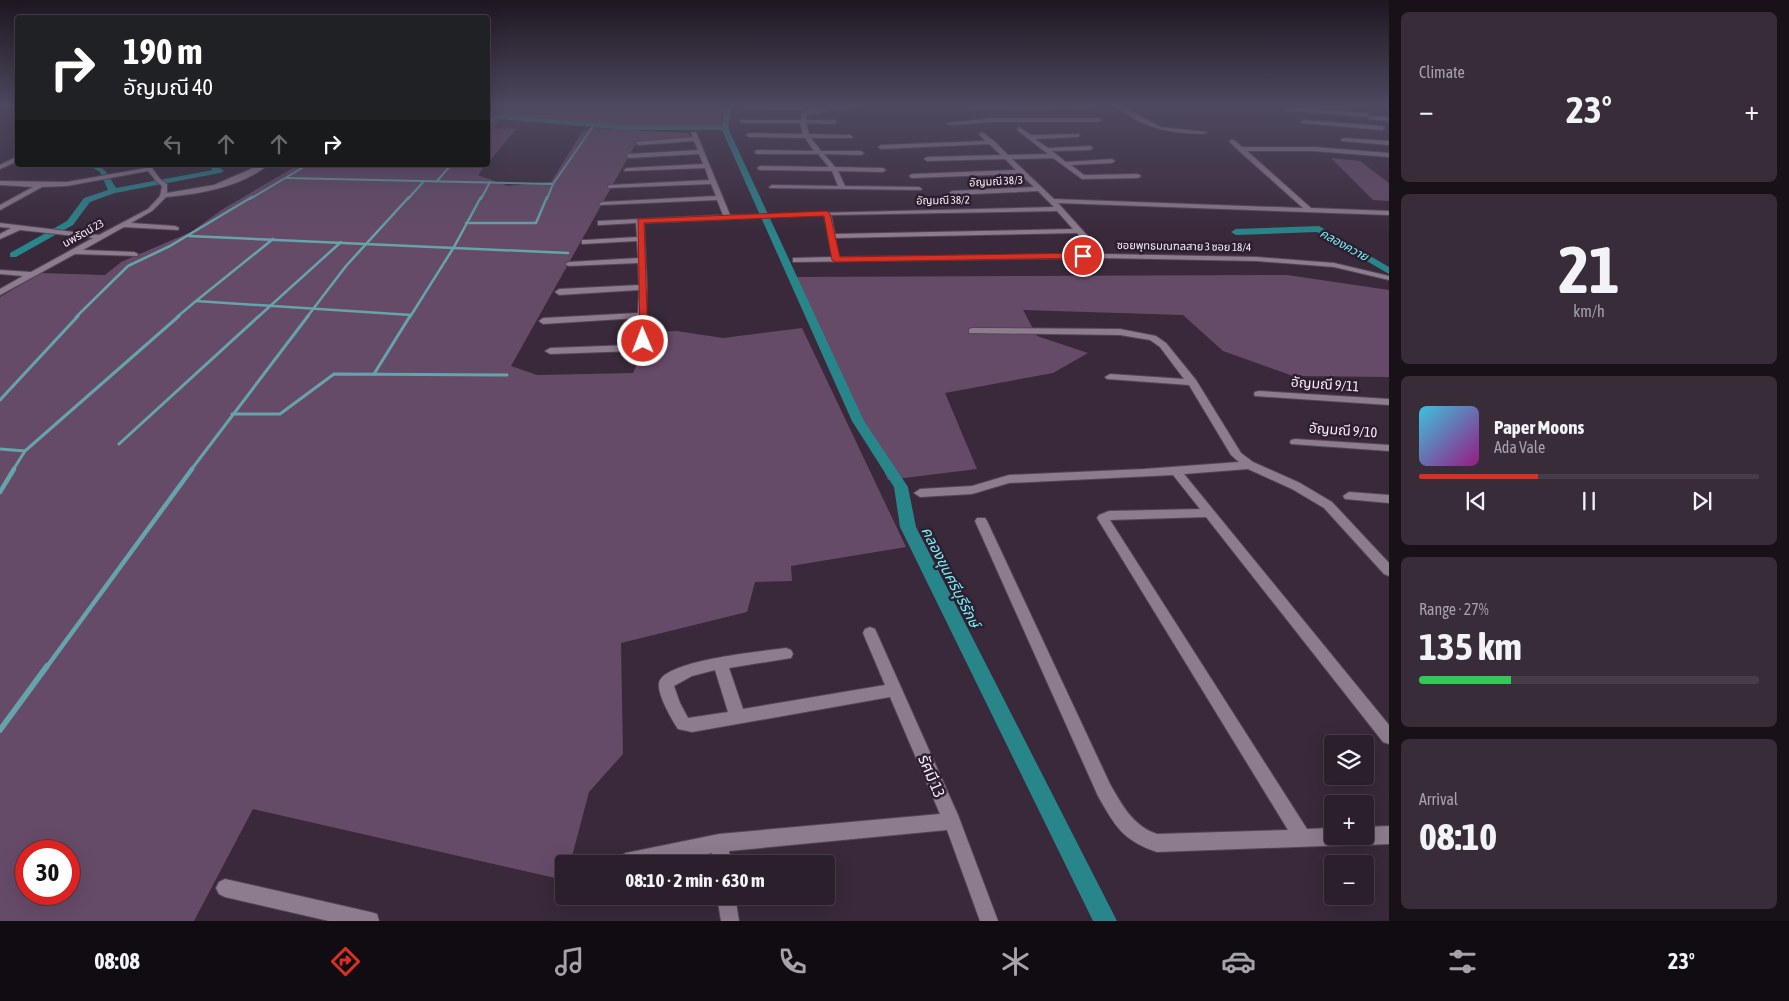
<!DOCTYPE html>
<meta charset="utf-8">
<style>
:root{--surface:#2b1f2c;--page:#372c38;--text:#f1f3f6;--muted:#a6a2a9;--line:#473d48;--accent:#d93025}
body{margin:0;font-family:"Asap Condensed","Noto Sans Thai",sans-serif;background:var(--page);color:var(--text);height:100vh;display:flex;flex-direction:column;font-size:19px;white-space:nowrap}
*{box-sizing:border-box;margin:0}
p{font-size:16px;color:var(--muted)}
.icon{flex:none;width:28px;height:28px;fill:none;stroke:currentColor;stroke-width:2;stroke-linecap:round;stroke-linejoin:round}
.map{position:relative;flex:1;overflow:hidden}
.panel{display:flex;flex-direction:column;gap:12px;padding:12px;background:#181118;width:400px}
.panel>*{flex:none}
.banner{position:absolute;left:15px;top:15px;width:475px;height:152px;border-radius:5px;box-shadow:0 5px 20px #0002,0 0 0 1px var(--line);background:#202124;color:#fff;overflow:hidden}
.tools{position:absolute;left:1324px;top:735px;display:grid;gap:10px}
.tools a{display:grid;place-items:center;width:50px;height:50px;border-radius:5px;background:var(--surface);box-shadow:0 5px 20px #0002,0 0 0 1px var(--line);font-size:25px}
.speed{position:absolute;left:15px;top:840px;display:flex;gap:10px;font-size:25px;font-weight:700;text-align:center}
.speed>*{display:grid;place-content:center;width:65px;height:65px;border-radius:50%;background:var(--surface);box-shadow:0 5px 20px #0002,0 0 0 1px var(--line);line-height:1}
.speed .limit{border:8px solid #d22;background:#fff;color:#111}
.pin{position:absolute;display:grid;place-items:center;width:42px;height:42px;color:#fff;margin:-21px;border:2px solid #fff;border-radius:50%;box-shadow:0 1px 5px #0007}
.me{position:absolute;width:55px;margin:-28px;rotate:359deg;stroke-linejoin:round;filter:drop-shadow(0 0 4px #0008)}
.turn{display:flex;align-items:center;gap:18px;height:105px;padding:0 25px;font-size:22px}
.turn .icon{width:65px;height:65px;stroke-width:2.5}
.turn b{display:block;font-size:35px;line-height:42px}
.lanes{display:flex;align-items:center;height:48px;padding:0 25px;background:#0003;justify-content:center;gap:25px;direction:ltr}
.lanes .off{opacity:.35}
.big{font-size:38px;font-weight:700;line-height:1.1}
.panel .tile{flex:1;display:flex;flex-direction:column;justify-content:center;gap:8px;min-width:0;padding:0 18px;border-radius:8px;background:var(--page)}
.panel .dial{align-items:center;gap:0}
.dial b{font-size:65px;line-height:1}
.song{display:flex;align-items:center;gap:15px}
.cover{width:60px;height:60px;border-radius:8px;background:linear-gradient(135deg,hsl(190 70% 55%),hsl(310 70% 35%))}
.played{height:5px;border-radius:2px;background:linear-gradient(90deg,var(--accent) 35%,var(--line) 35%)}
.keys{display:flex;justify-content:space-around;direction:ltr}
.heat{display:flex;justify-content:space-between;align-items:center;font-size:28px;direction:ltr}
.charge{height:8px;border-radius:4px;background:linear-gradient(90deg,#34c759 27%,var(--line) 0)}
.trip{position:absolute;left:555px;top:855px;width:280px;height:50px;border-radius:5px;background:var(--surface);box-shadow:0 5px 20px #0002,0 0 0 1px var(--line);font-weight:700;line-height:50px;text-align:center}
.dock{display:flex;height:80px;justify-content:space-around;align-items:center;background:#110c12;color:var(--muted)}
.dock .icon{width:35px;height:35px}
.dock .selected{color:var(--accent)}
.dock b{font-size:22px;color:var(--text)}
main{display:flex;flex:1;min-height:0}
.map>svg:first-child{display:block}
.green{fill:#664b68;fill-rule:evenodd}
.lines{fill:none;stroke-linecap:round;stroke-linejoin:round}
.stream-far4{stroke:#66a4ab;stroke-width:2}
.stream-far3{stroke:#66a4ab;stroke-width:2.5}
.stream-far2{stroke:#66a4ab;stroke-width:3}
.stream-far1{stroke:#66a4ab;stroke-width:4.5}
.stream{stroke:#66a4ab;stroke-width:5.5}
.canal{fill:#28858a;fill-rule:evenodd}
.street-casing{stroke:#544655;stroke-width:2}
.street{fill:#8d7b8e;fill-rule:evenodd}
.route{fill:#d93025;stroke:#8d1f18}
.labels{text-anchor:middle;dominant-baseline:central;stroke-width:5;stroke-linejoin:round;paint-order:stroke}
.far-street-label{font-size:11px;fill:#f7edf8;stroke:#2e1f30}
.far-water-label{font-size:12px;font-style:italic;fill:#72f3fa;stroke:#2e1f30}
.street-label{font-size:14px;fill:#f7edf8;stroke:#2e1f30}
.water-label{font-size:15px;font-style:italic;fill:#72f3fa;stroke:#2e1f30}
.near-street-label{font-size:16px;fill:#f7edf8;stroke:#2e1f30}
</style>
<main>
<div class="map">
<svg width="1389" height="921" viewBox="0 0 1389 921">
<rect width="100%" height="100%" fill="#39293a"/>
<g class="green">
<path d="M488,106H722L721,129L627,127L488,115Z"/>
<path d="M488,119H499L494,128L516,129L488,163Z"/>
<path d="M589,128L688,133L691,138L635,145L511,366L537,375L633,373L640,356L659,332L676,331L723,338L802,328L906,547L791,566L792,581L755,582L747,612L621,643L623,754L589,792L570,864H564V880L253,809L194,921H0V297L41,273L105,275L121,262L191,232L223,209L298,165H486L478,175L508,186L551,182L582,132ZM26,851H69V894H26Z"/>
<path d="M1331,158L1360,161L1389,183V201L1373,200Z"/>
<path d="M1287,275L1389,290V377L1293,376L1223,351L1183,315L1023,310L1037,336L1088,353L1053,373L945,393L977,469L888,480L796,277Z"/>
</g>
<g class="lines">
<g class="stream-far4">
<path d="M488,125L495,116"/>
<path d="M286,178L553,184"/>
<path d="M437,181L451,165"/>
<path d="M250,199L307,165"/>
<path d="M408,199L424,181"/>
<path d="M481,199L490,182"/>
<path d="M547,199L553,184L594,125"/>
</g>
<g class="stream-far3">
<path d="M466,223H536L547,197"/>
<path d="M189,236L568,253"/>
<path d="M273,239L196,301L411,315"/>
<path d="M76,317L128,266L170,246L252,197"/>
<path d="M177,317L196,301"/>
<path d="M258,317L341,242"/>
<path d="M307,317L346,266L409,197"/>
<path d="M410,317L454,247L481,197"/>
</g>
<g class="stream-far2">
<path d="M374,374L410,316"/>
<path d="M0,400L78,316"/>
<path d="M232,414H280L334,374L507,375"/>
<path d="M119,444L259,316"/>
<path d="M0,449L25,451L13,470"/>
<path d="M25,451L179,316"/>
<path d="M191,470L308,316"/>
</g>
<g class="stream-far1">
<path d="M0,492L14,469"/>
<path d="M46,668L192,469"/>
</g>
<path class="stream" d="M0,730L47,666"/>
<g class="canal">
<path d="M725,106H731L728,128L864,421L908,487L916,527L1117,921H1093L900,527L894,487L852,421L722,130H627L488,118V114L627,126H722Z"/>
<path d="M88,165C105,165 108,174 116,188L213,170L207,165H216L224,171L220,173L115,193L90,202L73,225L16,257H10V253L67,221L84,198L108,190L100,172Z"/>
<path d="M1319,226L1389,267V274L1317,232L1236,235L1231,232L1236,229Z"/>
</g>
<g class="street-casing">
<g id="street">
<path d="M747,106H804L807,108L804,110L745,109Z"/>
<path d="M840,106H856L807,115L806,120H834L837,122L834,124L806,123L809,134L850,135L853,137L852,138H811L821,151H861L864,153L861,155L824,154L835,167L883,168L886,170L883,172L838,171L845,186L919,187L922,189L921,190L770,188L769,187L772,185L838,186L832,171L760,170L757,168L760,166L829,167L818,154H757L754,152L757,150L814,151L805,138L749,137L746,135L749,133L803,134L800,123H741L739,120H801L802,113L811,109Z"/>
<path d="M969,106H1091L1088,108L971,109Z"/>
<path d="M1115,106H1122L1160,127L1207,132L1204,134C1168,133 1145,129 1115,106Z"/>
<path d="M1286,107L1366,113L1369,115L1366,117L1284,110Z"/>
<path d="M1370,116L1389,117V121L1368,119Z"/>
<path d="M994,118H1099L1102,120L1099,122H994L949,125L946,123Z"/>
<path d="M1303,120L1382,126L1385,128L1382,130L1301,123Z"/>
<path d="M1019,127L1031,135L1080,134L1078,137L1035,139L1048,148L1090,146L1093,148L1090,150L1052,151L1066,162L1112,159L1115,161L1112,163L1071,165L1084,175L1138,174L1141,176L1138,178L1082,179L1053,158L1012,159L1054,199L1303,208L1238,150L1230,142V140H1234L1242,147H1314L1389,153V157L1314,151H1247L1311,208L1389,211V215L1058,203L1104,254L1257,257L1334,263L1389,276V280L1334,267L1257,261L1102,258L796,262H793V258L832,257L824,215L644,223L647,287L645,346L634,351L550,354L545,351L550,348L632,345L637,343L638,318L543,324L539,321L543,318L638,313L639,290L559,295L555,292L559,289L639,285L638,263L569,266L565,264L569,262L638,258L637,241L582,244V240H585L637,237L636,223L601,225H598V221L723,215L717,200L600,205L599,204L602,202L716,196L711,184L608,188V186L610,185L709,180L705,168L625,171L624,170L627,168L703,164L699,154L629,158L626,156L629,154L698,150L694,141L639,145L636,143L637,142L693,137L691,133L696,132L730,215L1054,207L1038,191L952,195L949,193L952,191L1034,187L1020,174L912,178L909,176L912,174L1016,170L1005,159L927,161L924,159L927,157L1001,155L989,144L881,149L878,147L881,145L985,141L979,134L982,132L994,141L1008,155L1048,154L1017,130ZM1057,211L1073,229L835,234L831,215ZM1077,233L1096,254L839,257L835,238Z"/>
<path d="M1344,138L1389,141V145L1342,141L1341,140Z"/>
<path d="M18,156V161L0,169V165Z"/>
<path d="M144,165H150L160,179L167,184V193L214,185L260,165H268C241,187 200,194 166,197L152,211L131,223L175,226L179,228L178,230L124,227L83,250L134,252L138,254L137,256L75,254L0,295V289L23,276L0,274V270L31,272L93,238L20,230L0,239V234L11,228L0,227V223L99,235L148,209L160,196L162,186L156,181L148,171L67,186L42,187L0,210V205L33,187L0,185V181L67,182L146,168Z"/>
<path d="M972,328L1120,329L1156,336L1166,343L1196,380L1241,453L1253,462L1300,483L1332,502L1389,563V576L1384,574L1324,508L1292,489L1248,469L1184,474L1389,725V744L1383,742L1206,517L1110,520L1307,829L1332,828V836H1365V827L1389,826V844L1365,845L1359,842L1357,838L1355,842L1349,845L1157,852C1122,840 1115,826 1098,796L975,521L977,518H985L987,521L1110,784C1122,805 1133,826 1157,834L1288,830L1097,518L1099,515L1109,511L1200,509L1173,475L1009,483L972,494L920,497L914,493L920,489L972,486L1009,475L1144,469L1239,462L1231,455L1189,385L1107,379L1105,377L1110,374L1184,379L1160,347L1150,340L1120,335L969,333V329Z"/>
<path d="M1259,391L1389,399V405L1255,396L1254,394L1255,392Z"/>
<path d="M1295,439L1389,445V451L1291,444L1290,442L1291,440Z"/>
<path d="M1349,492L1389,495V503L1345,499L1343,496Z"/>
<path d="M870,627L875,629L958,815L998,921H980L947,830L729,851L731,864H713L712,853L661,864H618L620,856L626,853L719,834L940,814L890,697L692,732L678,729C672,720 657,694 659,683C663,660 765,651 786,648L791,650L793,654L791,658L729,668L743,709L885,685L863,633L865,629ZM715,670L728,712L688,718L680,703L674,686L692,676Z"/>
<path d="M225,879L370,912L377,914L379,921H329L225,897L219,894L216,888L219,882Z"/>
<path d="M717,896H735L739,921H721Z"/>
</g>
</g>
<use href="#street" class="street"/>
</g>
<linearGradient id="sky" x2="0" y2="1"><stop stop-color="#1f1720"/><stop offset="0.45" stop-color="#4e4960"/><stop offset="1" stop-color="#4e4960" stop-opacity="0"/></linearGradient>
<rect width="1389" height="235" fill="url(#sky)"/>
<path class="route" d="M827,211L830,214L840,257L1083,253L1087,256L1083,258L836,262L832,260L824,216L644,223L648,341L643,344L640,343L638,219Z"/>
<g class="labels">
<g class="far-street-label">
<text transform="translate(996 181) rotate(-3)">อัญมณี 38/3</text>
<text transform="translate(943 200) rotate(-1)">อัญมณี 38/2</text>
<text transform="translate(83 233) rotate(-29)">นพรัตน์ 23</text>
<text transform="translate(1184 246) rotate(1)">ซอยพุทธมณฑลสาย 3 ซอย 18/4</text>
</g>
<g class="far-water-label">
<text transform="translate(1344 245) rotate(29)">คลองควาย</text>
</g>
<g class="street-label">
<text transform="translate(1325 384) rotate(4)">อัญมณี 9/11</text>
<text transform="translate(1343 430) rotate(4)">อัญมณี 9/10</text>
</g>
<g class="water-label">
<text transform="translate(951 577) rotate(63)">คลองขุนศรีบุรีรักษ์</text>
</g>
<g class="near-street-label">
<text transform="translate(932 776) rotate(67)">รัศมี 13</text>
</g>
</g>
</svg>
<div class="tools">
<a><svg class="icon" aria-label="layers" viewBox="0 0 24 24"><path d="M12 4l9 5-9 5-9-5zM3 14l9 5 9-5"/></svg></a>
<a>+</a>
<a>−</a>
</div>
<div class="speed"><div class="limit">30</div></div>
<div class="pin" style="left:1083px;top:256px;background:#d93025"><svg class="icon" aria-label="arrive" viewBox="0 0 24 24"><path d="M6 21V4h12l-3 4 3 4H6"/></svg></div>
<svg class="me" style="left:643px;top:341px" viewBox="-20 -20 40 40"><circle r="17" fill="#d93025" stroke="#fff" stroke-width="3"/><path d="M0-11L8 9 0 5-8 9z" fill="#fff"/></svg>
<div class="trip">08:10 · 2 min · 630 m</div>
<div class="banner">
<div class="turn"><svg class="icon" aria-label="right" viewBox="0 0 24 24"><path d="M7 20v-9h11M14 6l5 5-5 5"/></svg><div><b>190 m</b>อัญมณี 40</div></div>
<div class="lanes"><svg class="icon off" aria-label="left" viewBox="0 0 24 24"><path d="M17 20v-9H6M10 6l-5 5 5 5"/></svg><svg class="icon off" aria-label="ahead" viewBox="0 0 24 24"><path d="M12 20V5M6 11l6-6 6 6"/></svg><svg class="icon off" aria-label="ahead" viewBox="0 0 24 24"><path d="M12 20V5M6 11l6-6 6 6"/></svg><svg class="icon" aria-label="right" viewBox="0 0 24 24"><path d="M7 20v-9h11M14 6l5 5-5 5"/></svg></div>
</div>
</div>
<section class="panel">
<div class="tile"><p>Climate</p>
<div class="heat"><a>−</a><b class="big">23°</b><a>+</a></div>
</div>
<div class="tile dial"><b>21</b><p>km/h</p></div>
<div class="tile">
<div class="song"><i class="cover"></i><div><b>Paper Moons</b><p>Ada Vale</p></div></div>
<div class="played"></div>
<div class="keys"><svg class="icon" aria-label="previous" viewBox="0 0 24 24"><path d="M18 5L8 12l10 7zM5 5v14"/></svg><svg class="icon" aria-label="pause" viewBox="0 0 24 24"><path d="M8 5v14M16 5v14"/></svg><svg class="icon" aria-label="next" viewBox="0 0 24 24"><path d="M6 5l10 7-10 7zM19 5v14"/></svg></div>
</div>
<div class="tile"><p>Range · 27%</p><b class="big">135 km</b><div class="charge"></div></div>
<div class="tile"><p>Arrival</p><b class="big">08:10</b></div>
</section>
</main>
<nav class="dock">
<b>08:08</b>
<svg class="icon selected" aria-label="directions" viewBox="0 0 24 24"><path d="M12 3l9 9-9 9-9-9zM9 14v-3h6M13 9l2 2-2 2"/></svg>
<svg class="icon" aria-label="music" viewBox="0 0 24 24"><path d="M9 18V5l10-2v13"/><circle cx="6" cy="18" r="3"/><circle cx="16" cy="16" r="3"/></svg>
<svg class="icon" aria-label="phone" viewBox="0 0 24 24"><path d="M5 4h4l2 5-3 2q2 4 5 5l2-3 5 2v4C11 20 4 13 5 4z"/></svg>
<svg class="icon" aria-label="climate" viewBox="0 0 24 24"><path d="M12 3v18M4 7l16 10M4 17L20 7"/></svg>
<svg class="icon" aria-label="car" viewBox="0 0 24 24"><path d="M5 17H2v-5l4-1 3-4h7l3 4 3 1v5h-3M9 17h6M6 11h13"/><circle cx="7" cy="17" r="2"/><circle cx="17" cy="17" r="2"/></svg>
<svg class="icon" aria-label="filters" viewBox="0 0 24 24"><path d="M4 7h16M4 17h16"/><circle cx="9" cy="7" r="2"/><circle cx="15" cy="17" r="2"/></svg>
<b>23°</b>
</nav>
